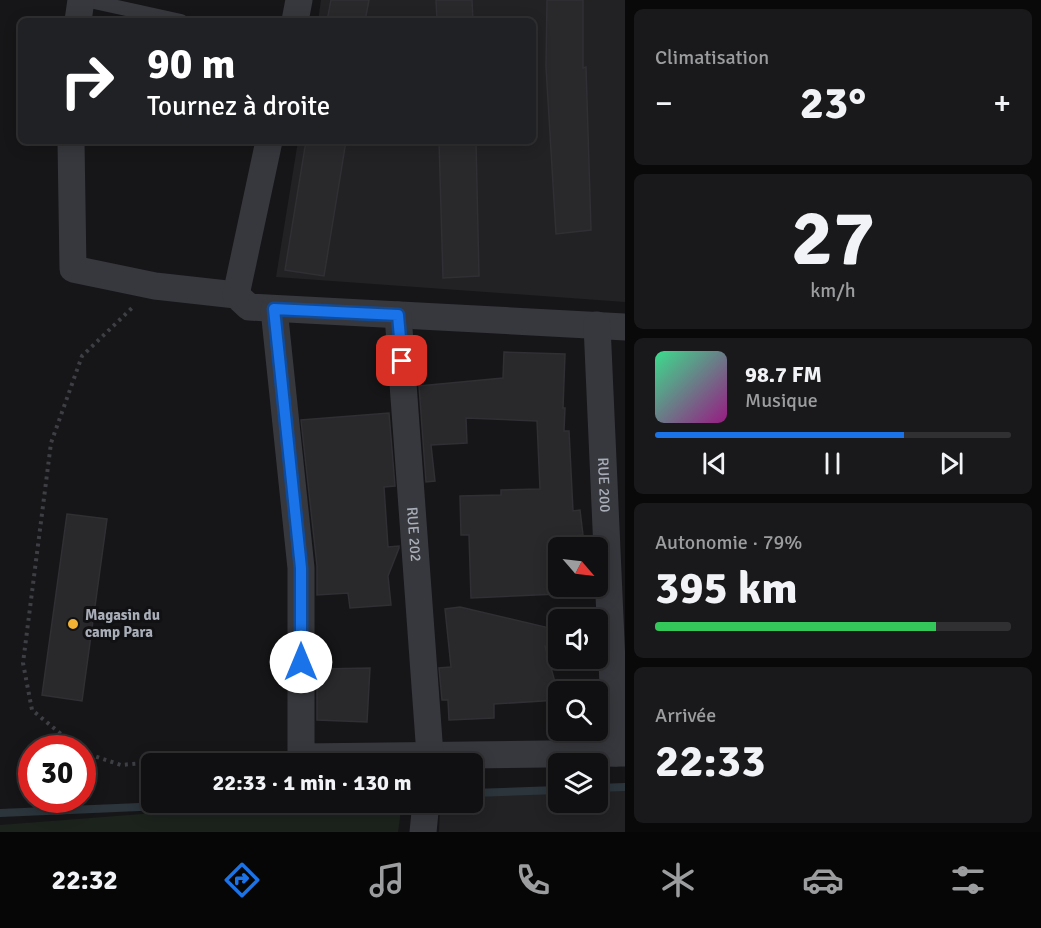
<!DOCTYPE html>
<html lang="fr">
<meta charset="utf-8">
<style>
:root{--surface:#101012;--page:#19191b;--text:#f1f3f6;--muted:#9c9d9f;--line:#303032;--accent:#1a73e8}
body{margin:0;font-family:Signika,sans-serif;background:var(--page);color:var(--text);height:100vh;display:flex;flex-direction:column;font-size:22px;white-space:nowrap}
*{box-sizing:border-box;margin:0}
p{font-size:20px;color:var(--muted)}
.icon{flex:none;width:33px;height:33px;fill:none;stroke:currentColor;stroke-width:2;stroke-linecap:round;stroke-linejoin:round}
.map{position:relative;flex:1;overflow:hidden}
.sheet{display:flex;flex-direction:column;gap:9px;padding:9px;background:#09090a;width:416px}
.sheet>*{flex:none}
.hud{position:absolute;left:18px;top:18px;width:518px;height:126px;border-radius:9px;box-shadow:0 3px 15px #0003,0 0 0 2px var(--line);background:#202124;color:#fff;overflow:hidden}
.needle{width:39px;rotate:118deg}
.tools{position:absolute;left:548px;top:537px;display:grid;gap:12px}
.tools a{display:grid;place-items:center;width:60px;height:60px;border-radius:9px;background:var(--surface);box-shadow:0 3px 15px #0003,0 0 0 2px var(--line);font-size:30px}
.speed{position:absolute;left:18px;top:735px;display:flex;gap:12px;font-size:30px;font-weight:700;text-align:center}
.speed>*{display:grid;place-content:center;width:78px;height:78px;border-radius:50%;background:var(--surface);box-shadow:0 3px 15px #0003,0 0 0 2px var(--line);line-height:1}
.speed .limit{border:9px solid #d22;background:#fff;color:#111}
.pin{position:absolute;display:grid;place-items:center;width:51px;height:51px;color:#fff;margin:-26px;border-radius:12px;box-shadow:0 3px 9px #0006}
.me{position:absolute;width:66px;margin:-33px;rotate:0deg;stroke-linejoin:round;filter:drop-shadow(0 0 4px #0008)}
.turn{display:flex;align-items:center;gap:21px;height:126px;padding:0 30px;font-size:27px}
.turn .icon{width:78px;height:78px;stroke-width:2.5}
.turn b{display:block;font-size:42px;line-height:51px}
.big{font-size:45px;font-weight:700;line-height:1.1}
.sheet .tile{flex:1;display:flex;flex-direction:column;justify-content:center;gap:9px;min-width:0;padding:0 21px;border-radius:9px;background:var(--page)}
.sheet .dial{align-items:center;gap:0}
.dial b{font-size:78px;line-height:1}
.song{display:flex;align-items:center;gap:18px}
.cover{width:72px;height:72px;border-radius:9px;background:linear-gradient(135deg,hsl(150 70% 55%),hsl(310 70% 35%))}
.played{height:6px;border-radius:3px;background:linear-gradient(90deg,var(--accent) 70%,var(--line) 70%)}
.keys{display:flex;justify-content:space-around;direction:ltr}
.heat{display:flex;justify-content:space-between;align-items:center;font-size:33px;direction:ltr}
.charge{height:9px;border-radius:4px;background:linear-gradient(90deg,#34c759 79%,var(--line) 0)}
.trip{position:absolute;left:141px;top:753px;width:342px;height:60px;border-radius:9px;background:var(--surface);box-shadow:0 3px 15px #0003,0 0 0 2px var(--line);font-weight:700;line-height:60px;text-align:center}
.tabs{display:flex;height:96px;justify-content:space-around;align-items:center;background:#060607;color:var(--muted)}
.tabs .icon{width:42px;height:42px}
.tabs .selected{color:var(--accent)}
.tabs b{font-size:27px;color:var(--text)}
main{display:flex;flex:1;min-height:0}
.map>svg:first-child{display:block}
.built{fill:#222225}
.green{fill:#1c231d}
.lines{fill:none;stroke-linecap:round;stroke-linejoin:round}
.stream{stroke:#2c353c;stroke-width:8}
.building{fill:#29292c;stroke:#303034;stroke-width:1.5}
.path{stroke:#3d3f44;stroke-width:4;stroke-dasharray:3 4.5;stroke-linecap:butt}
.service{stroke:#37383d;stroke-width:14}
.minor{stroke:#37383d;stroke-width:27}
.route-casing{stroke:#114b97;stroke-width:15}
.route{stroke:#1a73e8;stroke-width:10}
.poi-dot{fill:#f2b134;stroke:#111113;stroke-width:2}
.labels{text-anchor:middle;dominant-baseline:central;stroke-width:6;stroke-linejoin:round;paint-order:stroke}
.street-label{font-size:15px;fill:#a8adb8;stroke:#111113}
.poi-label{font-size:15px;font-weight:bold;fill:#a8adb8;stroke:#111113;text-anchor:start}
</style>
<main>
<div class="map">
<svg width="626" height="832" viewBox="0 0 626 832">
<rect width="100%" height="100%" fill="#161618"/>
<g class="built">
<path d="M321,0H625V302L276,277L298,141H532V21H318Z"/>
<path d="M625,790V832H439L440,803L472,802L473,795L558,792V802H597V791Z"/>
</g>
<path class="green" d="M285,803H402L398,832H0V825Z"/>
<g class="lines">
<g class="stream">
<path d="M597,788L626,787"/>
<path d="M472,793L558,790"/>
<path d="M0,813L256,802"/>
</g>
</g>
<g class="building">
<path d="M331,0H369L365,21H327Z"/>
<path d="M436,0H472L473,21H437Z"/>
<path d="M547,0H583V68L586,67L591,230L556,234L546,67Z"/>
<path d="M306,141H346L324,276L285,270Z"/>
<path d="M439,141H476L479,276L443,278Z"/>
<path d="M504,352L565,354L563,408H565L564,431H569L573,511L580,510L583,535L558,538V594L471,598L469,535H461L460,496L501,495V490L540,489L537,421L466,418L467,443L431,445L435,481L426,482L419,386L503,378Z"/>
<path d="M389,413L395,486L384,487L388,547L399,546V548L388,576L391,605L350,608L348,593L317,595V566L301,420Z"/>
<path d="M67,514L107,519L82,701L42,695Z"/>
<path d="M460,607L558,630V644L545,646L558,693V700L494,704V718L449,720L448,700H442L439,668L451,667L445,609Z"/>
<path d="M370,668L367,722L317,720V689L319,669Z"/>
</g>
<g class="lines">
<g class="path">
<path d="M78,748L32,710L23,663L51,443L82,356L133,307"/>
<path d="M82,752L121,765L218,756L274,757"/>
</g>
<path class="service" d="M85,0L181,21"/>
<g class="minor">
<path d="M78,21L81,0"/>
<path d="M295,21L299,0"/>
<path d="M71,141L73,269L155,286L236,295L249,307L626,327"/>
<path d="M236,295L269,141"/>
<path d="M274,309L301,568V757L626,753"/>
<path id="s1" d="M398,315L430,755V764"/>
<path id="s2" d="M597,325L616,753"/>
<path d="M423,832L426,802"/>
</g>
</g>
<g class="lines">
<g class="route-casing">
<path id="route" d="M301,662V568L274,309L398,315L402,361"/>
</g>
<use href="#route" class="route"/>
</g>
<circle class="poi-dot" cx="73" cy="624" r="6"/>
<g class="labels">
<g class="street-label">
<text stroke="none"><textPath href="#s2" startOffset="160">RUE 200</textPath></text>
<text stroke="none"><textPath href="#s1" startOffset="220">RUE 202</textPath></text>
</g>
<g class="poi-label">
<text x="85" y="615">Magasin du<tspan x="85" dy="17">camp Para</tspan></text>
</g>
</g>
</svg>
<div class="tools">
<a><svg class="needle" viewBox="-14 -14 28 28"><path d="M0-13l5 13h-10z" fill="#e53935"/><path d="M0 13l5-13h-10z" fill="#9c9d9f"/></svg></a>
<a><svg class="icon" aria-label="sound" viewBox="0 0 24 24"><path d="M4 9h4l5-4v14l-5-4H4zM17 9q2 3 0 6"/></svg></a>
<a><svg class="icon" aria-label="search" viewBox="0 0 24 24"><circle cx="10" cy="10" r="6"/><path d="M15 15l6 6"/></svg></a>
<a><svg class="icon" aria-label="layers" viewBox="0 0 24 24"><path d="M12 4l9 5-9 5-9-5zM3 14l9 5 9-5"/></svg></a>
</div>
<div class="speed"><div class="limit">30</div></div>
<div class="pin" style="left:402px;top:361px;background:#d93025"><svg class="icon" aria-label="arrive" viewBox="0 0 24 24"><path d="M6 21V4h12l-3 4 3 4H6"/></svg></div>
<svg class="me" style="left:301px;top:662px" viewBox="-20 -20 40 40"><circle r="19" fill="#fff"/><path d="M0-13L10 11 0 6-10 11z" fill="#1a73e8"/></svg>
<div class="trip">22:33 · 1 min · 130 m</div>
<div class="hud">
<div class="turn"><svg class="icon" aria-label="right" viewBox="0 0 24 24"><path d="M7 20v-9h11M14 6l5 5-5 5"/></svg><div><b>90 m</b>Tournez à droite</div></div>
</div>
</div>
<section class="sheet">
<div class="tile"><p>Climatisation</p>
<div class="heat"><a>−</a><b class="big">23°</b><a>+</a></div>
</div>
<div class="tile dial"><b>27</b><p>km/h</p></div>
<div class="tile">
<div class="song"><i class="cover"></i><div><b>98.7 FM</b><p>Musique</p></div></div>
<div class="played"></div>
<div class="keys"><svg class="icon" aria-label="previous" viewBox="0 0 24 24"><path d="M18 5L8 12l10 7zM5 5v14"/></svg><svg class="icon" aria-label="pause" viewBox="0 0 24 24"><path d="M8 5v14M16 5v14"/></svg><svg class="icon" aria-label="next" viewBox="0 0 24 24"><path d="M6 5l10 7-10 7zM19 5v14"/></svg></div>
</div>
<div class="tile"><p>Autonomie · 79%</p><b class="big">395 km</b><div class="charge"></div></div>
<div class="tile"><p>Arrivée</p><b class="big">22:33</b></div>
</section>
</main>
<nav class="tabs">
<b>22:32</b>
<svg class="icon selected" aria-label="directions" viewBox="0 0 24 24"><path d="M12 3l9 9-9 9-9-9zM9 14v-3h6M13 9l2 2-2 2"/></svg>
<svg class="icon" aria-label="music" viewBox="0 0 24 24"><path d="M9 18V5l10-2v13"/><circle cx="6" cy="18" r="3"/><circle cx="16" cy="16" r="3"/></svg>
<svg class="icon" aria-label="phone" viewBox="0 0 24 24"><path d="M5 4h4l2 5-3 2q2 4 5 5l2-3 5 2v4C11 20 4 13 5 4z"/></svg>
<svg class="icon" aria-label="climate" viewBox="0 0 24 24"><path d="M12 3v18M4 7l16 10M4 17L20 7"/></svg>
<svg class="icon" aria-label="car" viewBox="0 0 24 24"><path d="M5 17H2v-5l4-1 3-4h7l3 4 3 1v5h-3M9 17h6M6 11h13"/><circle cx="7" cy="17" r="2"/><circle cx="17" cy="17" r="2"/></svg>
<svg class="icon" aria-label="filters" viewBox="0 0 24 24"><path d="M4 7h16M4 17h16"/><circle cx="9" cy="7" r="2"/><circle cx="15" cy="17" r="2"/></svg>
</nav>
